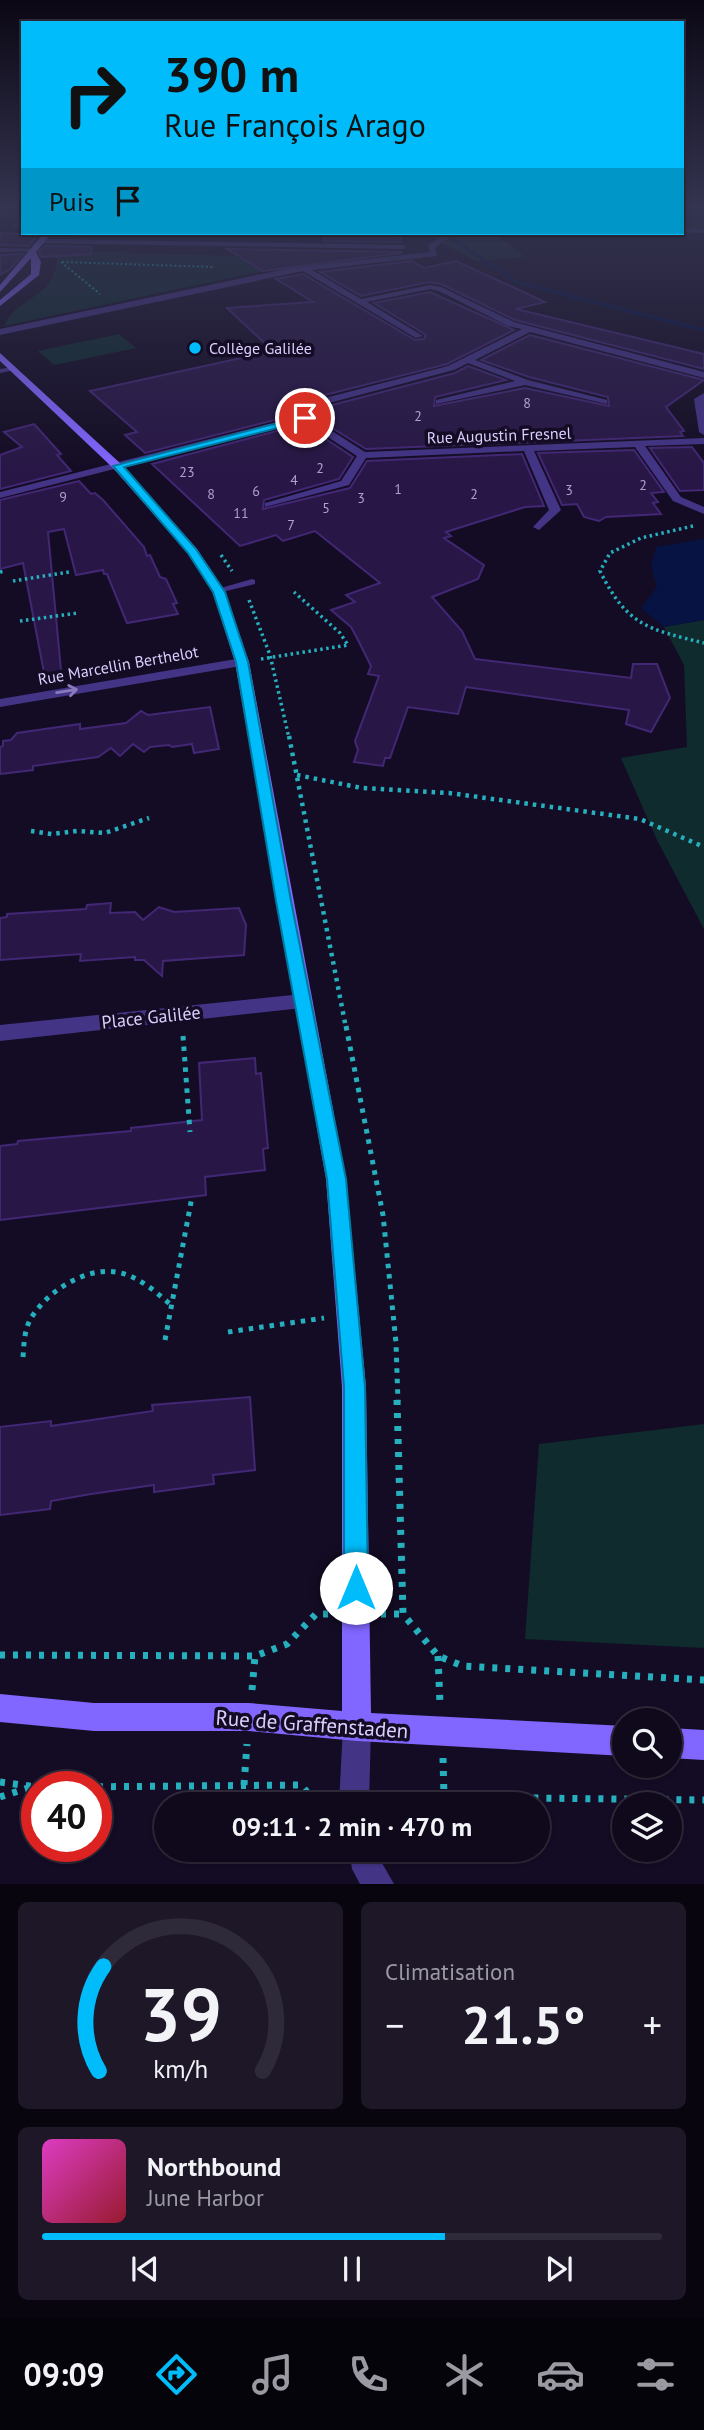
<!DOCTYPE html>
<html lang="fr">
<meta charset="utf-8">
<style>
:root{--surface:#0f091b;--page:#1d1728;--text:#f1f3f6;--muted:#9b9aa3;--line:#2f2a3a;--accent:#00bcfa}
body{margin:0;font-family:"PT Sans",sans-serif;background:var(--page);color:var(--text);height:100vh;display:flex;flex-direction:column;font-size:26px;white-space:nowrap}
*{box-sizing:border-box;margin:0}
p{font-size:23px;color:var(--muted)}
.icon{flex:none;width:38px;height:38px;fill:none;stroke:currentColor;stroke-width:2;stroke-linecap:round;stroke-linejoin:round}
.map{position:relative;height:1884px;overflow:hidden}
.details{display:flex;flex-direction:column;gap:18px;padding:18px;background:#08050f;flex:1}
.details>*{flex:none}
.guide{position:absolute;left:21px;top:21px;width:663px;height:214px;border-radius:0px;box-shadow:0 2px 5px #0004,0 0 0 2px var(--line);background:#00bcfa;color:#111;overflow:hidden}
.fabs{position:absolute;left:612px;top:1708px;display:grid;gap:14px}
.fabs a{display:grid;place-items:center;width:70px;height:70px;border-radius:50%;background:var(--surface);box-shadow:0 2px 5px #0004,0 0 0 2px var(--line);font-size:35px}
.speed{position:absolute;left:21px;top:1771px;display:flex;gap:14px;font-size:35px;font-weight:700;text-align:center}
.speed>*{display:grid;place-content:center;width:91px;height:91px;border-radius:50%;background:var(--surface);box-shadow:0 2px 5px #0004,0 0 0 2px var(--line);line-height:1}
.speed .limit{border:10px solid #d22;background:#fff;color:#111}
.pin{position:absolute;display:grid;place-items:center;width:60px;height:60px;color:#fff;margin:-30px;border:4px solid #fff;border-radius:50%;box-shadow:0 2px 7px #0007}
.me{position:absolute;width:77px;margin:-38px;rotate:0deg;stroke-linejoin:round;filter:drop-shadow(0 0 5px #0008)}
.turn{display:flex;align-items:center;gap:24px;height:147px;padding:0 28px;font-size:32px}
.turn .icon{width:91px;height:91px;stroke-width:2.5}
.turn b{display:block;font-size:49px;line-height:60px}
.then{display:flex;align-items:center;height:66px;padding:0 28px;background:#0003;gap:14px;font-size:26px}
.big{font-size:52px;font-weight:600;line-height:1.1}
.details .card{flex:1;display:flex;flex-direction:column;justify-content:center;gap:10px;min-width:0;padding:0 24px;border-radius:10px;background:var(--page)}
.details .dial{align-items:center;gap:0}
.dial svg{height:182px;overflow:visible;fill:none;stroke:var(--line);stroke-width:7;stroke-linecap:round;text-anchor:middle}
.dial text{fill:var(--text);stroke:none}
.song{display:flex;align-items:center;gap:21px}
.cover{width:84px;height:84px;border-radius:10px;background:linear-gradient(135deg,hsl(310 70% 55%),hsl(350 70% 35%))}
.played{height:7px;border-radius:4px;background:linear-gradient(90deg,var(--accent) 65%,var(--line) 65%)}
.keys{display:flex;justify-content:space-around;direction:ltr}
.heat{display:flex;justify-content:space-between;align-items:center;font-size:38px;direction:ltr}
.details .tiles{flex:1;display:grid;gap:18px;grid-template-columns:1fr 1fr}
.card:last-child{grid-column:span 2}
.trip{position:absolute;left:154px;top:1792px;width:396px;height:70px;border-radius:35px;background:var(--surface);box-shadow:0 2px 5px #0004,0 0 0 2px var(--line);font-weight:600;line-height:70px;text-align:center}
.tab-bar{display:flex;height:112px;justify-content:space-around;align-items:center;background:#06040b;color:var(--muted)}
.tab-bar .icon{width:49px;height:49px}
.tab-bar .selected{color:var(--accent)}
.tab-bar b{font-size:32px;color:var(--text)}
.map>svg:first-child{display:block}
.green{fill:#0f2b2e}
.water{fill:#061343}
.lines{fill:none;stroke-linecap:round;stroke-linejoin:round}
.stream{stroke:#061343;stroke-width:3.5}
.building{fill:#281746;stroke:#422774;stroke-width:2}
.path-far4{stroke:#26afbd;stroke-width:2;stroke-dasharray:2 2.5;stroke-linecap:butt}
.path-far3{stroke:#26afbd;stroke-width:3.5;stroke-dasharray:2.5 3.5;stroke-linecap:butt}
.path-far2{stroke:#26afbd;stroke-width:4.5;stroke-dasharray:3.5 5;stroke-linecap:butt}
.path-far1{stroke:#26afbd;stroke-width:5;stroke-dasharray:4.5 6;stroke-linecap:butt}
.path{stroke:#26afbd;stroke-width:7;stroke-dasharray:5 8;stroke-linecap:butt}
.lane{fill:#433486;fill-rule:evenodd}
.street{fill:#433486;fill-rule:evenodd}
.secondary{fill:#8166ff;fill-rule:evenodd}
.oneway{stroke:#887abc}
.route{fill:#00bcfa;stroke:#007aa2;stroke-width:2}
.poi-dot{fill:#00bcfa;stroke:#140c24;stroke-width:2.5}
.labels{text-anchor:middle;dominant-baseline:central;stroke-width:7;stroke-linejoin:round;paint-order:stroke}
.number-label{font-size:14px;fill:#afa1d1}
.far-poi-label{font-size:16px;fill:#dccfff;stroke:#140c24;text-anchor:start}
.far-street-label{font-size:16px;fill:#dccfff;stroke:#140c24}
.street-label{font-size:18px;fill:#dccfff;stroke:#140c24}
.near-street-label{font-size:21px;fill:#dccfff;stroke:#140c24}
</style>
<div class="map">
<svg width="704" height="1884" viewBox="0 0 704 1884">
<rect width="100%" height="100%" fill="#140c24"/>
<g class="green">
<rect x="683" y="205" width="21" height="27"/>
<path d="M432,233H494L525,257L476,261L438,241Z"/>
<path d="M48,250L261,257L277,268L4,326C15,297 54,299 57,260Z"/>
<path d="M119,334L136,348L54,365L38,351Z"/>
<path d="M704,620V929L657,840L621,758L687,747L684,665L664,627Z"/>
<path d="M704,1424V1648L525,1639L539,1444Z"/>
</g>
<path class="water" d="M704,539V620L664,627L641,608L657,587L651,566L656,547Z"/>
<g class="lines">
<path class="stream" d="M444,233L516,282L704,330"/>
</g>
<g class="building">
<path d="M0,233L38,235L29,246L0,245Z"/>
<path d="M326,233L400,235L401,242L323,241Z"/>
<path d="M45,246L91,247V254L41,257L39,252Z"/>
<path d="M227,249L401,252V253L263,271Z"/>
<path d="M23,254L10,269L0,275V255Z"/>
<path d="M412,261L424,268L456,261L545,302L516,309L704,354V369L515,320L441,284L429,282L361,296L320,272Z"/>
<path d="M303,274L415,340L424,339L426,335L374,303L430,292L514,330L447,364L301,401L298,414L145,453L125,435L137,432L90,391L273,351L227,308L313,302L276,279Z"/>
<path d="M530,335L704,380L666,407L684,431L680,432L683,436L366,449L313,416V410L455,373L468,366L506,380L435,397L434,406L525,388L609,406L608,397L529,377L481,360Z"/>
<path d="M34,424L61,454L57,455L71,471L0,489V455L22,447L4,432Z"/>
<path d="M303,424L353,457L339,479L264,500L263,509L350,488L367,461L522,454L544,506L525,507L446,532L451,536L444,538L484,565L478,579L432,597L462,631L475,659L631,678L633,664H657L670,698L651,732L626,724L629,710L466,687L458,714L408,707L390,758H385L383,766L354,762L358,750L355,741L379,676L368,674L371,666L358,640L351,627L331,610L355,602L346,595L380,583L315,531L283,541L276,535L240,546L152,464Z"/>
<path d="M692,447L704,463V490L680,491L650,448Z"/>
<path d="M634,450L664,492L651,493L658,502L653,503L661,514L606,517L599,521L584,517L577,504L562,505L538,453Z"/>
<path d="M79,481L91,494L95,493L103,500L144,547L147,556L150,555L160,577L166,579L177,603L173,604L178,614L127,623L107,574H104L103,570L76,575L64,529L48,532L62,681L46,683L23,563L0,569V500Z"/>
<path d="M210,707L219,749L194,753L192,744L172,747L169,745L150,747L144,752L133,744L120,756L111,748L98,757L33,766V770L0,774V747L3,746V741L11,740L17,733L80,724V729L126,723L141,711L148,715Z"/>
<path d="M111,903L110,913L135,912L143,920L159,907L174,912L239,908L246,925L244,955L163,961L162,976L144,960H135V957L80,961L81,954L0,960V918L7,917V914L86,909L87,905Z"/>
<path d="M255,1058L256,1074L261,1073L268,1148L263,1149L265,1170L205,1177L206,1195L0,1220V1146L17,1144L18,1141L131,1131V1128L202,1120L199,1063Z"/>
<path d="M250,1397L255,1470L213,1475L214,1484L154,1492V1485L91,1494L51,1501L50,1509L0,1515V1427L51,1421V1426L153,1411L152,1405Z"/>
</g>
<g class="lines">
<g class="path-far4">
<path d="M61,262L100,294"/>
<path d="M62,262L215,267"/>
</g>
<g class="path-far3">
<path d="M693,526L641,538L610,553L600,571C627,626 648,629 704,643"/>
<path d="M221,555L232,571"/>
<path d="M0,572L5,571"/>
<path d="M13,581L69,572"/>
<path d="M249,600L270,655L289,738"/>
<path d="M20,621L78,613"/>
<path d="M261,659L348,645L340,633L294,592"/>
</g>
<g class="path-far2">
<path d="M289,736L346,1028"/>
<path d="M297,775L362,788L449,793L640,819L704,847"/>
<path d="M31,831L52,834L77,831L105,833L149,818"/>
</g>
<g class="path-far1">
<path d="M346,1026L383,1215L396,1343L398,1402"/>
<path d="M183,1036L190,1132"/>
<path d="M228,1332L324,1318"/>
<path d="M165,1340L192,1197"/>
<path d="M23,1357C24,1344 24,1332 30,1320C45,1293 84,1267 116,1272C137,1275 155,1291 171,1305"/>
</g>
<g class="path">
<path d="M397,1400L403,1614L438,1656L463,1666L704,1680"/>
<path d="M381,1614H403"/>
<path d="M0,1655L255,1656L287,1644L316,1614H331"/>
<path d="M438,1656L440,1704"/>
<path d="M252,1690L255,1656"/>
<path d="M443,1758L444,1797"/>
<path d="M0,1782L37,1787"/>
<path d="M244,1785L247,1744"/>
<path d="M72,1787L301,1785L317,1804"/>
<path d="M0,1797L28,1788"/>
<path d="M404,1804L444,1797L704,1800"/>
</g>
<g class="lane">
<path d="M23,220V223L12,228V226Z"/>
<path d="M13,367L15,368V370L0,373V369Z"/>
<path d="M252,579L255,580V584L218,593L214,590Z"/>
</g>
<g class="street">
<path d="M682,228L704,229V233L682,232Z"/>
<path d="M447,233H455L435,248L437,256L312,270L361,299L430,285L441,287L514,322L704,372V378L530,332L475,360L528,380L607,400V404L525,385L436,404V400L515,381L468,363L454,370L310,408V417L365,452L704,438V444L645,446L681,497L704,507V514L673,501L635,447L534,451L561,510L539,530L533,527L549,510L524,451L366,458L349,485L265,507V503L341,481L357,456L303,421L0,498V492L300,416L302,404L448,366L522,329L508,326L439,291L430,289L367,302L423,336L416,338L303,271L0,335V329L291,268L430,252L428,245Z"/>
<path d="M40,239L403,245L407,247L403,249L37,243Z"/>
<path d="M0,248L32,249L36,251L0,252Z"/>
<path d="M704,393V435L699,432L694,399Z"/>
<path d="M242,658L249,662L247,665L0,707V699Z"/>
<path d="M302,994L308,996L311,1001L308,1006L302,1008L0,1041V1025Z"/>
<path d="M357,1713L367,1717L371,1727L369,1804H339L343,1727L347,1717Z"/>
<path d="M349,1850H379L382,1863L394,1884H360L352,1869Z"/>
</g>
<g class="secondary">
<path d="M44,233H52L36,252L41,262L39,275L0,306V300L31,274V258L0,292V285Z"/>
<path d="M0,353L121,464L197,549L225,592L249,662L346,1179L366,1387L371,1713L625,1726V1756L357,1741L249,1731H94L0,1722V1694L94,1703H249L342,1711V1387L326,1179L235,662L213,592L188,553L113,468L0,361Z"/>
<path d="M670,1728L704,1730V1760L670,1758Z"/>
</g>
</g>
<defs><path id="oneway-shaft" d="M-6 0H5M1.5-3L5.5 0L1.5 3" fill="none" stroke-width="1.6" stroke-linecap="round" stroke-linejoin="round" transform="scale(1.75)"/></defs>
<use class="oneway" href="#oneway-shaft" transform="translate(67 691) rotate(-9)"/>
<linearGradient id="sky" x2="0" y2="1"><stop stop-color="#0b0714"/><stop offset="0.44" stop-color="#343450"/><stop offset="1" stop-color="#343450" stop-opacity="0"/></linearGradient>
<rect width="704" height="469" fill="url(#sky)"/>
<path class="route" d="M305,416H309V420L124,467L196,549L225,592L248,662L291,901L346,1179L365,1387L368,1588L365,1597L356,1601L347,1597L344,1588V1387L327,1179L276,901L236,662L213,592L188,553L113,466Z"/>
<circle class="poi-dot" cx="195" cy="348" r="7"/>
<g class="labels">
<g class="number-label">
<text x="527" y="403">8</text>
<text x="418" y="416">2</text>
<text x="320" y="468">2</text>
<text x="187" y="472">23</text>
<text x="294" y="480">4</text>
<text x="643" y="485">2</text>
<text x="398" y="489">1</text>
<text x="569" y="490">3</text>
<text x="256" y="491">6</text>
<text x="211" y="494">8</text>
<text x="474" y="494">2</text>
<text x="63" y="497">9</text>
<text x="361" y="498">3</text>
<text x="326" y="508">5</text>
<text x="241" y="513">11</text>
<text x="291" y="525">7</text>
</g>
<g class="far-poi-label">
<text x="209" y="348">Collège Galilée</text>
</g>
<g class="far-street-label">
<text transform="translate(499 435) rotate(-2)">Rue Augustin Fresnel</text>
<text transform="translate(118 665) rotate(-10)">Rue Marcellin Berthelot</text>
</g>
<g class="street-label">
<text transform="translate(151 1017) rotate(-6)">Place Galilée</text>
</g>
<g class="near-street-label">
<text transform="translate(312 1724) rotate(4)">Rue de Graffenstaden</text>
</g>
</g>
</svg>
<div class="fabs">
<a><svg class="icon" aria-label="search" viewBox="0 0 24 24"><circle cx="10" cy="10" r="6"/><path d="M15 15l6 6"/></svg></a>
<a><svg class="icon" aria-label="layers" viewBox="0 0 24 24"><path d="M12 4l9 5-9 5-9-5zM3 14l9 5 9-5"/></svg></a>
</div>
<div class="speed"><div class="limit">40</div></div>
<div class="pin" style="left:305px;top:418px;background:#d93025"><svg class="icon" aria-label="arrive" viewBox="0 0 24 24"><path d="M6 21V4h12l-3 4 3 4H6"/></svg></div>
<svg class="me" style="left:356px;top:1588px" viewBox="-20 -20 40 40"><circle r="19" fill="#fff"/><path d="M0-13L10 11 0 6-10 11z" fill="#00bcfa"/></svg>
<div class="trip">09:11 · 2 min · 470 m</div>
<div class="guide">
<div class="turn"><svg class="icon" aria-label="right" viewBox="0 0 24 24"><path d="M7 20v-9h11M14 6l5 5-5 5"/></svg><div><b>390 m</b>Rue François Arago</div></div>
<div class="then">Puis<svg class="icon" aria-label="arrive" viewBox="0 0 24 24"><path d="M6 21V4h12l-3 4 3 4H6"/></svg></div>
</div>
</div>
<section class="details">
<div class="tiles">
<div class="card dial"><svg viewBox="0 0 100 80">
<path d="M14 69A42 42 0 1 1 86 69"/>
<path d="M14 69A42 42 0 0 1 16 23" stroke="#00bcfa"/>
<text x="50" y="56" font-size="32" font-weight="700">39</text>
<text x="50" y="72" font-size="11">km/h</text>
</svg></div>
<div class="card"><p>Climatisation</p>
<div class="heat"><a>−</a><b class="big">21.5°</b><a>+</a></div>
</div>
<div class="card">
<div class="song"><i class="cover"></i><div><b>Northbound</b><p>June Harbor</p></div></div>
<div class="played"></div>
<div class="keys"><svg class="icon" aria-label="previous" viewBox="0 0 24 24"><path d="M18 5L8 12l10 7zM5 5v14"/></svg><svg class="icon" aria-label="pause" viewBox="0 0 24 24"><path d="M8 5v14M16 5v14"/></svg><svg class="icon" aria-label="next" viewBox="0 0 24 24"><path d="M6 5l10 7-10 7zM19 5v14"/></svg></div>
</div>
</div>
</section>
<nav class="tab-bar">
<b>09:09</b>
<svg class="icon selected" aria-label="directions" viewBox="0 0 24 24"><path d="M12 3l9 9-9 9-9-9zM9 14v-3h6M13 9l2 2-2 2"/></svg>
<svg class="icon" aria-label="music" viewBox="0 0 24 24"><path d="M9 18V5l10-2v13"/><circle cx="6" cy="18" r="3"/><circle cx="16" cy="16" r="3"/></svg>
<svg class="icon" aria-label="phone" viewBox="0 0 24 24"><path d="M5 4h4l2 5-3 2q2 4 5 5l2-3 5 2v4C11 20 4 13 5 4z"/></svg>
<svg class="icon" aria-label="climate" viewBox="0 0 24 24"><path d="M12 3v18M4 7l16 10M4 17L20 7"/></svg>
<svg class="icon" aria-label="car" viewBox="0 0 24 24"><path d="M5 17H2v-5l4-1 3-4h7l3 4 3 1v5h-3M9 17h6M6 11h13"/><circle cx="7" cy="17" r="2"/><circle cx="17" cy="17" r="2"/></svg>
<svg class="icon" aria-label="filters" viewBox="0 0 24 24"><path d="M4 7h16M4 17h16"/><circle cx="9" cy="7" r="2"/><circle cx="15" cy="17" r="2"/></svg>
</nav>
